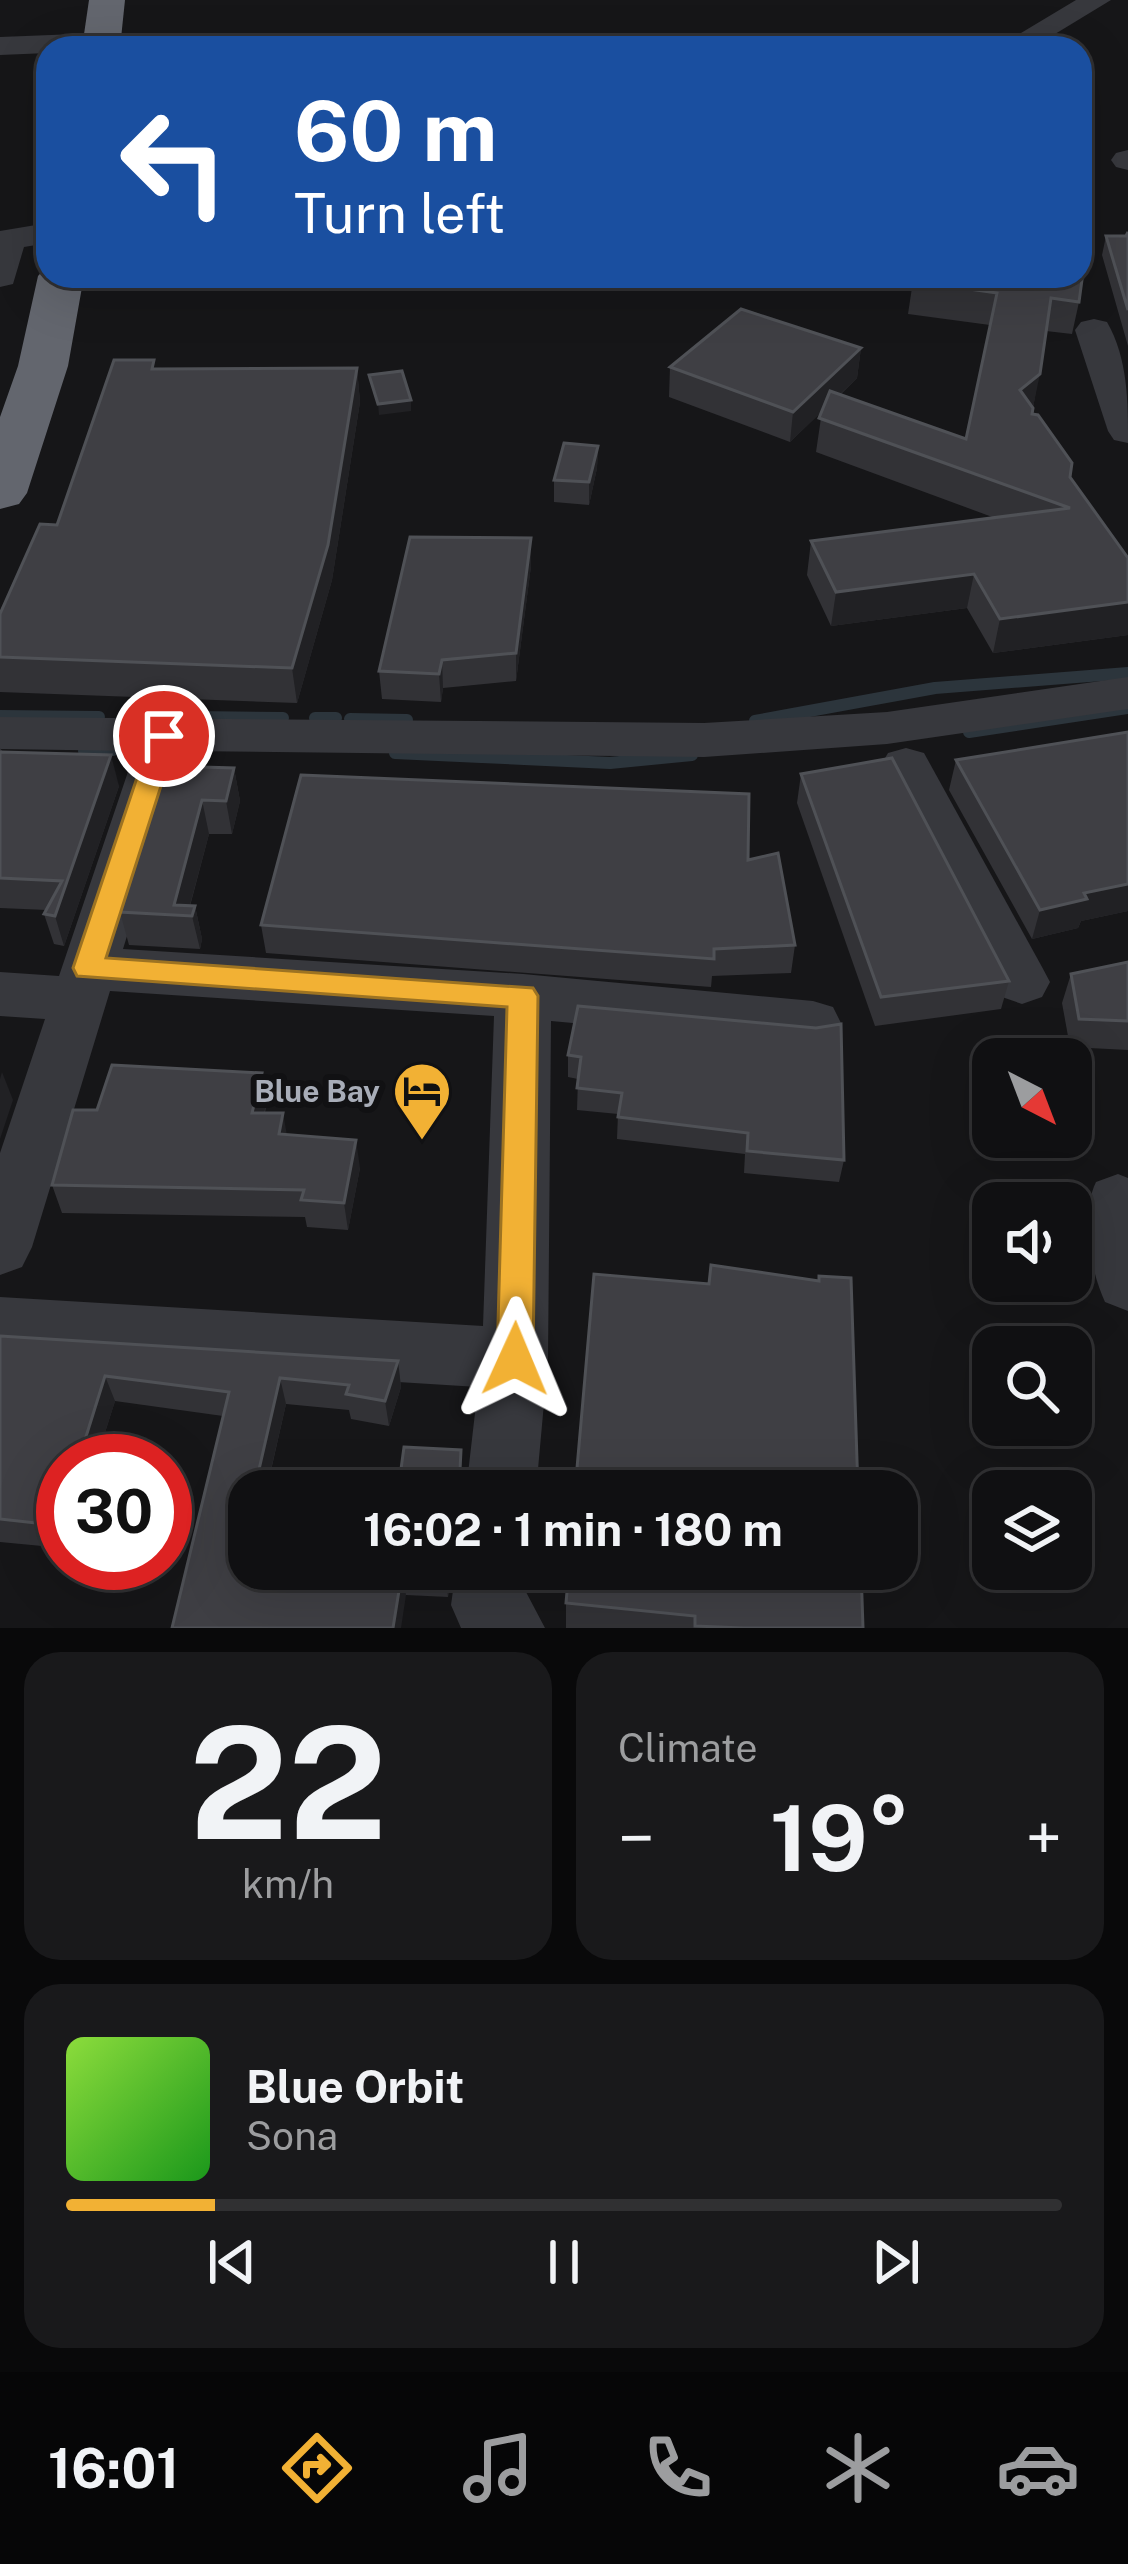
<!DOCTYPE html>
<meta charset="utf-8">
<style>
:root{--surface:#101012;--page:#19191b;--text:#f1f3f6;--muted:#9c9d9f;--line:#303032;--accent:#f2b134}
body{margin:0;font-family:"Public Sans",sans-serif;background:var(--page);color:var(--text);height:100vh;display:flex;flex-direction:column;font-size:45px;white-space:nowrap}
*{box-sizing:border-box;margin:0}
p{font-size:39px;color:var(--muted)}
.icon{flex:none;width:66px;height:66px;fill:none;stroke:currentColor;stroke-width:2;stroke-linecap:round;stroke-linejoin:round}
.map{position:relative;height:1628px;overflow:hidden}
.sheet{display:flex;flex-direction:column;gap:24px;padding:24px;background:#09090a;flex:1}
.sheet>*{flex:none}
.banner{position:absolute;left:36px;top:36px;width:1056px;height:252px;border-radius:36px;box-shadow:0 12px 48px #0002,0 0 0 3px var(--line);background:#1a4fa0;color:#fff;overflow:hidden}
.needle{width:78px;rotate:138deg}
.buttons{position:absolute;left:972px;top:1038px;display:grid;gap:24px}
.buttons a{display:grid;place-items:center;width:120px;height:120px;border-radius:24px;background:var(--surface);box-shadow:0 12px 48px #0002,0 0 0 3px var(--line);font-size:60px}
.speed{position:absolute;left:36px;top:1434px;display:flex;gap:24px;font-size:60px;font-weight:700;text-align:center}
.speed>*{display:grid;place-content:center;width:156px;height:156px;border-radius:50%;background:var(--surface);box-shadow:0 12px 48px #0002,0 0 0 3px var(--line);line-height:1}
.speed .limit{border:18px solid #d22;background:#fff;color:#111}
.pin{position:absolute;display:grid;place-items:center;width:102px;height:102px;color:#fff;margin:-51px;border:6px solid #fff;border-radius:50%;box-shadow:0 3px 12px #0007}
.me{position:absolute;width:132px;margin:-66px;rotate:1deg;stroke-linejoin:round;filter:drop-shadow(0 0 9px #0008)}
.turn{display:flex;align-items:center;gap:42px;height:252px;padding:0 60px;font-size:54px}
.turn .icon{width:156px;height:156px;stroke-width:2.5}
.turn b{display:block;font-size:84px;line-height:102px}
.big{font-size:90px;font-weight:700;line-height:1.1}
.sheet .widget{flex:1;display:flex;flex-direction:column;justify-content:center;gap:18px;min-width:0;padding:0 42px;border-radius:36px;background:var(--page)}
.sheet .dial{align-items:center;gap:0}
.dial b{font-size:156px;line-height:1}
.song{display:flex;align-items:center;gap:36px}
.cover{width:144px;height:144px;border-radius:18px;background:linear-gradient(135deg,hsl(90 70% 55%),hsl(120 70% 35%))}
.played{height:12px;border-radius:6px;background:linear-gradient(90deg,var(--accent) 15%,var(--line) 15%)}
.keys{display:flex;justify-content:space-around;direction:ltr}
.heat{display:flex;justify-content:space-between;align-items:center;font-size:66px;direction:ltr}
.sheet .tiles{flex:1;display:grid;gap:24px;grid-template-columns:1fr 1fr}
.widget:last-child{grid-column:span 2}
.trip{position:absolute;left:228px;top:1470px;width:690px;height:120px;border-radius:36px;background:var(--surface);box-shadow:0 12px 48px #0002,0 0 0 3px var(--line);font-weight:700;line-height:120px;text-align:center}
.tabs{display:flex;height:192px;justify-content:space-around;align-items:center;background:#060607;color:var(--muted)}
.tabs .icon{width:84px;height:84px}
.tabs .current{color:var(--accent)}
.tabs b{font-size:54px;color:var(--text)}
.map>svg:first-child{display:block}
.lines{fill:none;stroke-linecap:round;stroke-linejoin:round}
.stream{stroke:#2c353c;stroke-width:12}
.minor{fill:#37383d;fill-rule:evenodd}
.highway{fill:#63666e;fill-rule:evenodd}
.wall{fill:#323236}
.shaded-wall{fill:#212124}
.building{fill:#3f3f44;stroke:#4f5156;stroke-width:3}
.route{fill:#f2b134;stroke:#9d7322;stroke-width:3}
.labels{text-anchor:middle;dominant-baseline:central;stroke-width:12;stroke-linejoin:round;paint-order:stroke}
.poi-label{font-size:30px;font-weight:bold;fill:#a8adb8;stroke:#111113;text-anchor:end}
</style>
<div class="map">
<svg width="1128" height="1628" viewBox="0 0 1128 1628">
<rect width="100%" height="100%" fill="#161618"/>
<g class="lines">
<g class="stream">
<path d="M0,716L99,717"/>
<path d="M193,717L283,718"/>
<path d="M126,718L172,717"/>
<path d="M315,718H336"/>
<path d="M350,719L407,720"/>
<path d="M755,721L935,688L1128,673"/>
<path d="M969,732L1128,708"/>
<path d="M84,751L113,750"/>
<path d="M395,753L610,763L692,755"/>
</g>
<g class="minor">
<path d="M1076,0H1111L1032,48H996Z"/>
<path d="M102,33L112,36L117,42L112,48H48V53L0,55V37Z"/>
<path d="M1128,150V170L1116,167L1111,160L1116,153Z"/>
<path d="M48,223V243L24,247L13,284L0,287V231Z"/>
<path d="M1094,319L1107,322C1128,359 1128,401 1128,443L1114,440L1108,431L1075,330L1081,322Z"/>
<path d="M1128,677V709L887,744L704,757L184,751L123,949L523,974L813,1001L833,1007L841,1023L833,1039L813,1045L551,1021L548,1359L536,1491H466L478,1387L0,1357V1297L483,1326L494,1016L110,991L32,1247L22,1267L0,1275V1153L45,1019L0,1016V972L59,976L135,751L0,749V717L704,723L887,712Z"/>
<path d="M906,748L924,753L1042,967L1050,982L1042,997L1022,1004L1002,997L881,765L888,753Z"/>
<path d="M1118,1174L1128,1178V1311L1105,1302C1090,1269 1080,1215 1096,1182Z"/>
<path d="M456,1569H528L526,1592L545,1628H461L451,1605Z"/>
</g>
<g class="highway">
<path d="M89,0H125L120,48H82Z"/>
<path d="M48,265V276H84L68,366L27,493L19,504L0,509V417L18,366L38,276Z"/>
</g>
</g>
<g class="wall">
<path d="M1128,232V346L1102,255L1106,236H1126Z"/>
<path d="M913,281L1079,302L1072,334L1046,331L1032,414L1070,477L1128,558V635L993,653L967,608L831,626L807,575L811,541L995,518L816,452L822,411L790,442L669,397L670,367L861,348L857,378L840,395L966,439L990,325L908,314Z"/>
<path d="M357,368L360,402L332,580L297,703L0,692V614L156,369Z"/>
<path d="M598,446L597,468L589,505L554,502V480Z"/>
<path d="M531,538V566L516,681L443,688L441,702L382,699L379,671Z"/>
<path d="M1128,732V911L1081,921L1078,928L1032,939L949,790L956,760Z"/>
<path d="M0,748L3,752L119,786L64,946L54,944L44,914L47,910L0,908Z"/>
<path d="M167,766L234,768L240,801L232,834H209L190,906H195L202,939L200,949L129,945L120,912Z"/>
<path d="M801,774L1009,981L1001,1009L875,1026L797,803Z"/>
<path d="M748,860L795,945L791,973L712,976L711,987L266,953L261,925Z"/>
<path d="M1128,962V1050L1070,1047L1062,1003L1071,974Z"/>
<path d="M578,1006L844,1160L839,1182L744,1173L745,1154L617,1139L618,1114L577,1110L578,1079L568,1077V1055Z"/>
<path d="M267,1100L265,1113L287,1135L360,1168L348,1230L307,1227L305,1217L62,1213L52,1185L97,1110Z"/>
<path d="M0,1336L398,1361L401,1387L389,1426L351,1419L349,1410L286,1404L267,1488L452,1569L448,1597L406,1595L172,1628L223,1416L115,1401L101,1445L144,1449L148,1461H63V1548L0,1542Z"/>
<path d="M566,1603L863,1628H566Z"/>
</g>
<g class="shaded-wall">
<path d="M861,348L857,378L790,442L793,412Z"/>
<path d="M357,368L360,402L332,580L297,703L292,668Z"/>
<path d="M1040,374L1033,407L1020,390Z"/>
<path d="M411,400V411L379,415L378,404Z"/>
<path d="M598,446L597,468L589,505V482Z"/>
<path d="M531,538V566L516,681V653Z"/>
<path d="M974,574L967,608L831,626L836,592Z"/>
<path d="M1128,602V635L993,653L1000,619Z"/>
<path d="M442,660L443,688L441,702L439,674Z"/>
<path d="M111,755L119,786L64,946L55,916Z"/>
<path d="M234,768L240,801L232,834L226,801Z"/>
<path d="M202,800L209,834L187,916L174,905Z"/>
<path d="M1128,884V911L1081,921L1078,928L1032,939L1040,910L1084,893Z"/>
<path d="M195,906L202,939L200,949L192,916Z"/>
<path d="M2,1072L13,1100L0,1139V1079Z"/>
<path d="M262,1073L267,1100L258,1140L252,1113Z"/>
<path d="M283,1113L288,1141L279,1134Z"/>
<path d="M356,1140L360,1168L348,1230L344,1203Z"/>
<path d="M398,1361L401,1387L389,1426L385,1401Z"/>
<path d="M105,1376L115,1401L96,1461L84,1443Z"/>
<path d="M280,1378L286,1404L266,1491L255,1487Z"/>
<path d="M446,1569H452L448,1597L445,1574Z"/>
<path d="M402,1572L406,1595L401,1628H393Z"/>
</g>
<g class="building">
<path d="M1128,232V310L1106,236H1126Z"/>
<path d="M1080,234L1088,235L1079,302L1051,298L1040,374L1020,390L1033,408L1032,414L1038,415L1072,463L1070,477L1128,558V602L1000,619L974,574L836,592L811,541L1070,508L819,418L830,391L966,439L997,293L913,281L914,276H1080Z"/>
<path d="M741,309L861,348L793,412L670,367Z"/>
<path d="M114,360H154L152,369L357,368L328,545L292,668L0,657V614L40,524L57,525Z"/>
<path d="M402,371L411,400L378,404L369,375Z"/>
<path d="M564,443L598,446L589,482L554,480Z"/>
<path d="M410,537L531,538L516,653L442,660L439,674L379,671Z"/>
<path d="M1128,732V884L1084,893L1087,899L1040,910L956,760Z"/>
<path d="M0,752L111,755L55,916L44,914L62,881L0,878Z"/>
<path d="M892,758L1009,981L881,997L801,774Z"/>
<path d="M167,766L234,768L226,801L202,800L174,905L195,906L192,916L120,912Z"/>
<path d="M301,775L749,794L748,860L778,853L795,945L714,949V959L261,925Z"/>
<path d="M1128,962V1021L1079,1019L1071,974Z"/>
<path d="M578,1006L816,1028L841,1024L844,1160L747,1151L748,1133L618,1117L622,1093L577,1088L581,1057L568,1055Z"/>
<path d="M112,1065L262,1073L252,1113H283L279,1134L356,1140L344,1203L301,1200L304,1190L52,1185L73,1110H97Z"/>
<path d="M711,1265L819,1281V1276L851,1278L858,1491H575L594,1274L709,1284Z"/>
<path d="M0,1336L398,1361L385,1401L346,1394L349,1385L280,1378L255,1487L289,1491H249V1569H446L445,1574L402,1572L393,1628H172L229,1392L105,1376L84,1443L144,1449L141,1461H63V1526L0,1519Z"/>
<path d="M404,1447L461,1450L460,1470L485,1471L483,1491H398Z"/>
<path d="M569,1569H861L863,1628H743L695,1626V1616L566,1603Z"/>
</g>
<path class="route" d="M164,728L177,736L106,958L533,988L538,996L533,1359L528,1370L515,1375L503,1370L497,1359L507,1007L77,976L73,968L151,736Z"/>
<defs>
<g id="hotel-pin" transform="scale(3)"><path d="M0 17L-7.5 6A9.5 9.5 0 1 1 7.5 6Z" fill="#f2b134" stroke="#111113"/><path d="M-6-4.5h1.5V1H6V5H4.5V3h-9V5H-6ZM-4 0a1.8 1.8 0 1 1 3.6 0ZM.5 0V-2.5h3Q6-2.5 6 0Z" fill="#111"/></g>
</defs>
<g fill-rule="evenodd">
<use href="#hotel-pin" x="422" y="1091"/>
</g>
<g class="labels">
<g class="poi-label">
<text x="380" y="1091">Blue Bay</text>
</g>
</g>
</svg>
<div class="buttons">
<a><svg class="needle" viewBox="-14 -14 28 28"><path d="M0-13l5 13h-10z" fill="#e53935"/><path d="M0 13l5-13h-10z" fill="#9c9d9f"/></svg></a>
<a><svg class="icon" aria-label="sound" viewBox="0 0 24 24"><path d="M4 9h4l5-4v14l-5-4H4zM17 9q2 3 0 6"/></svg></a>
<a><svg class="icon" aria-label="search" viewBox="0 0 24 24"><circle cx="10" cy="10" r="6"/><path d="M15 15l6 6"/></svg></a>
<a><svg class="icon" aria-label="layers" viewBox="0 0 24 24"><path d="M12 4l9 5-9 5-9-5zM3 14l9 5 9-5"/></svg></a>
</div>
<div class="speed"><div class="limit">30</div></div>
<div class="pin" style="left:164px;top:736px;background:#d93025"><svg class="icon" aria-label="arrive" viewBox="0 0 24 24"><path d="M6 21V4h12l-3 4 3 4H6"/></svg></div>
<svg class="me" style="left:515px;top:1359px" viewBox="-20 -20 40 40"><path d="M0-17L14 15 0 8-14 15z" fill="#f2b134" stroke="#fff" stroke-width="4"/></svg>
<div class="trip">16:02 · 1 min · 180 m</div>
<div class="banner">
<div class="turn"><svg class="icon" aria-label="left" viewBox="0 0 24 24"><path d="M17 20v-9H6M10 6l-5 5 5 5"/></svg><div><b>60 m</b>Turn left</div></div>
</div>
</div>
<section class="sheet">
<div class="tiles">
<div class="widget dial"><b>22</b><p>km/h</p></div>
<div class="widget"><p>Climate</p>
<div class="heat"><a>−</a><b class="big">19°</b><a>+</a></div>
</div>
<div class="widget">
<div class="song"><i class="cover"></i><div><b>Blue Orbit</b><p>Sona</p></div></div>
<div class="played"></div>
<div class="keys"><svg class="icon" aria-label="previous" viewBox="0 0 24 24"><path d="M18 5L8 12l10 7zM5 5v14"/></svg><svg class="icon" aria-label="pause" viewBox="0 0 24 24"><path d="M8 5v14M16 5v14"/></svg><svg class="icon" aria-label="next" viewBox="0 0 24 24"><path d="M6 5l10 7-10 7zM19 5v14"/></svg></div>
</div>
</div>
</section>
<nav class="tabs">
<b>16:01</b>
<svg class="icon current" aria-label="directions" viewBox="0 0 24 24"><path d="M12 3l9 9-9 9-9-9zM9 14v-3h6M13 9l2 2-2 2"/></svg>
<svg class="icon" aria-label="music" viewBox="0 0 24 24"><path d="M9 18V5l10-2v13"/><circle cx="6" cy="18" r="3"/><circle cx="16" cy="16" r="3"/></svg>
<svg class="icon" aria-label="phone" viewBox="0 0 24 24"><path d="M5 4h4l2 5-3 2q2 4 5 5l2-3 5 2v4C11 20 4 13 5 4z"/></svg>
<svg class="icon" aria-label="climate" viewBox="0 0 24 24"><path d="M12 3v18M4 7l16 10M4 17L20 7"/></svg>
<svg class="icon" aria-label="car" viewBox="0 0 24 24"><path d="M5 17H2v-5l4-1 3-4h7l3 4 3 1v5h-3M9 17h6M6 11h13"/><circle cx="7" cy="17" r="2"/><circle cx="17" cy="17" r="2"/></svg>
</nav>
